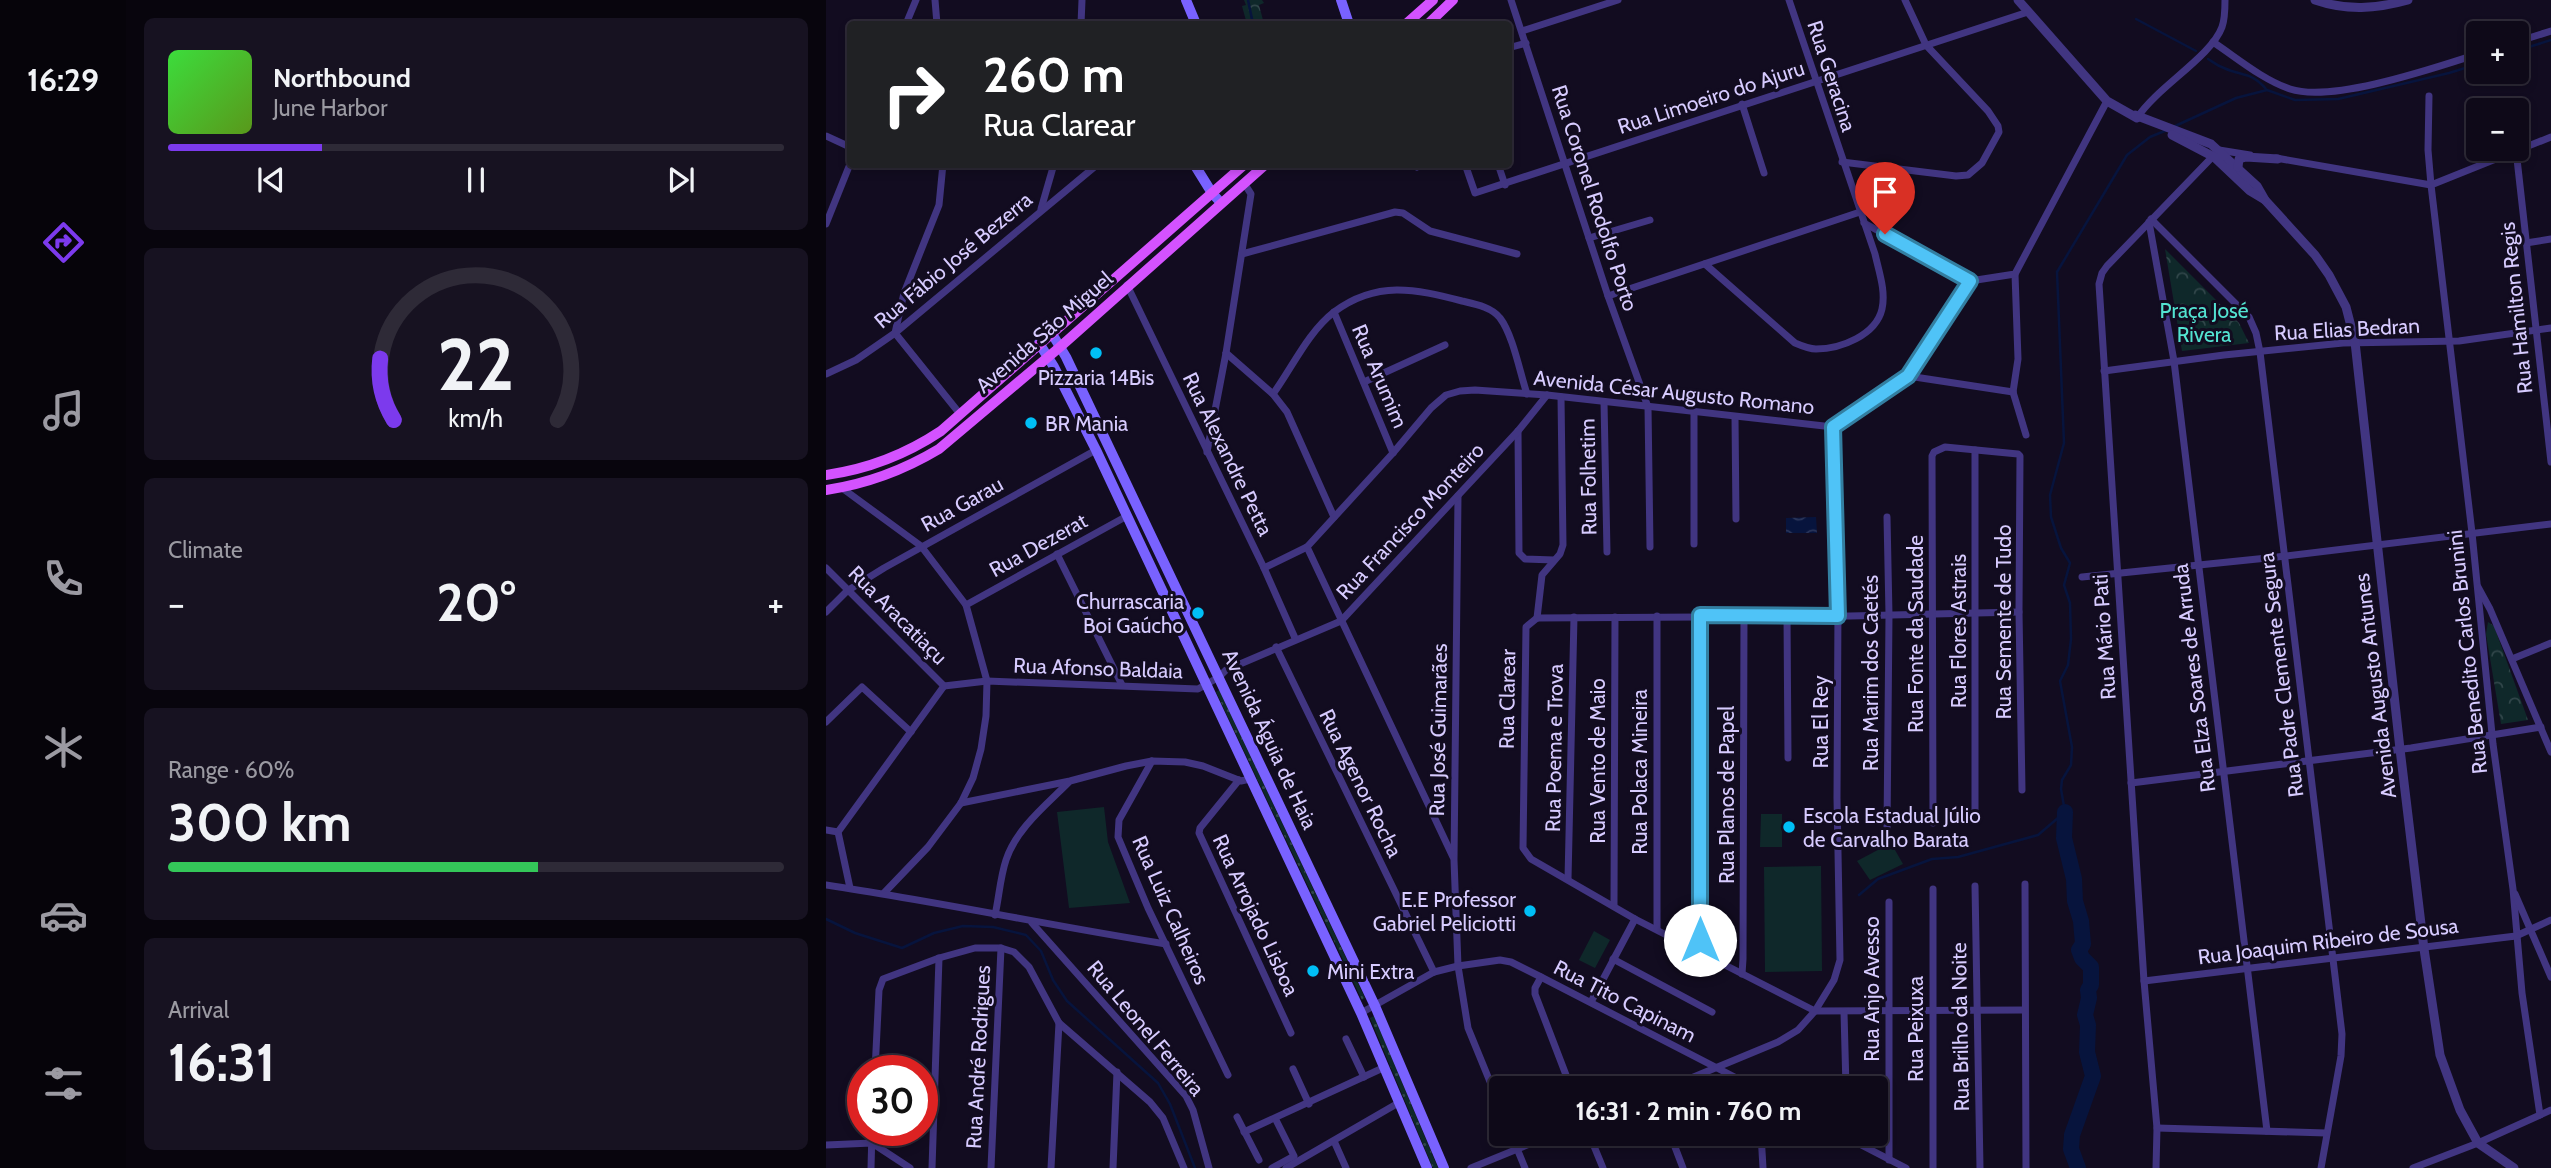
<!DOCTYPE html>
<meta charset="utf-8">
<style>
:root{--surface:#0e0918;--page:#171221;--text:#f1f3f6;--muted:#9b9aa2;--line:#2e2a37;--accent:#7c3aed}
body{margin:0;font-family:Cabin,sans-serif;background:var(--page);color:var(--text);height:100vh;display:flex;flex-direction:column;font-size:26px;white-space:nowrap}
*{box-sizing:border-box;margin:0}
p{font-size:23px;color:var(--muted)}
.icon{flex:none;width:38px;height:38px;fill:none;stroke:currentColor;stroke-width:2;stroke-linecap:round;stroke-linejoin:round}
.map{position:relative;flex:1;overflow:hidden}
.side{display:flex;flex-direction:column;gap:18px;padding:18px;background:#08050d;width:700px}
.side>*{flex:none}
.top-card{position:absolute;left:21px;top:21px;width:665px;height:147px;border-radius:7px;box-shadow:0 4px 10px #0003,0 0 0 2px var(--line);background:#202124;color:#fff;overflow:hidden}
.controls{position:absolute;left:1640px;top:21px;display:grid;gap:14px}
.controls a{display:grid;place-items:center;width:63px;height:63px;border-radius:7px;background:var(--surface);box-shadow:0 4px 10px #0003,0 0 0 2px var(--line);font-size:35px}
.speed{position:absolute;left:21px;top:1055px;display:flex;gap:14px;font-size:35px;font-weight:700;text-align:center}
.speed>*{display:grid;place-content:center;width:91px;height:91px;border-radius:50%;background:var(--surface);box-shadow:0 4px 10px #0003,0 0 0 2px var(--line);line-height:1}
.speed .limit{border:10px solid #d22;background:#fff;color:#111}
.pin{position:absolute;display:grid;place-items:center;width:60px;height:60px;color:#fff;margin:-72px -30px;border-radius:50% 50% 50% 0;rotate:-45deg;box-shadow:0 0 7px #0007}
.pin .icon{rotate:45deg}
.me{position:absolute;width:77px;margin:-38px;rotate:0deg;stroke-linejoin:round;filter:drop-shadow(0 0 5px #0008)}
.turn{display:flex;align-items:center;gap:24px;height:147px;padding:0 21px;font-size:32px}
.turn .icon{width:91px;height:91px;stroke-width:2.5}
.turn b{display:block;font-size:49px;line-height:60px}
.big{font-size:52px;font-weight:700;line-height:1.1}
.side .tile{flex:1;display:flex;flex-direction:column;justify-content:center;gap:10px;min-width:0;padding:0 24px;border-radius:10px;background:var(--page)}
.side .dial{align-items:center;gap:0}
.dial svg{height:182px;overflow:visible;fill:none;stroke:var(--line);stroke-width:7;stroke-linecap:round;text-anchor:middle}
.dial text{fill:var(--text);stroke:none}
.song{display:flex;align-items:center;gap:21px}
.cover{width:84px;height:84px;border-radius:10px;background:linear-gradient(135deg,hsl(120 70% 55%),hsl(90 70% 35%))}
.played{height:7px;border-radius:4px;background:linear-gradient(90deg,var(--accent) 25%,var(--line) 25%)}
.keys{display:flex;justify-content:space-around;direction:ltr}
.heat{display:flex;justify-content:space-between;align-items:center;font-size:38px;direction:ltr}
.charge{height:10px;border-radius:5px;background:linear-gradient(90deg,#34c759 60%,var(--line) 0)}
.trip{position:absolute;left:663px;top:1076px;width:399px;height:70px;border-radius:7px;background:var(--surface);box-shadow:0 4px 10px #0003,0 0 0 2px var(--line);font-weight:700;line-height:70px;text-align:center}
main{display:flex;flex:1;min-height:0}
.dock{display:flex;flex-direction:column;width:126px;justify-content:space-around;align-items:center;background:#06040a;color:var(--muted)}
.dock .icon{width:49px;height:49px}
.dock .selected{color:var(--accent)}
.dock b{font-size:32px;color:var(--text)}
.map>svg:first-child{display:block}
.grass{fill:url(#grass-dots)}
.park{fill:url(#park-crowns)}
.pitch{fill:#0f282a}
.water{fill:url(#water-waves)}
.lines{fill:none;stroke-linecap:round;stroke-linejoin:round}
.stream{stroke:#07143d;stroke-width:2.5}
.river{stroke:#07143d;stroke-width:16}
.minor{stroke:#413581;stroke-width:7}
.tertiary{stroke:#413581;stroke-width:9}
.secondary{stroke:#7962ff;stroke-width:10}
.primary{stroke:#d452ff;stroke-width:10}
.route-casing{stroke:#337fa1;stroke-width:18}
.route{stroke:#4fc3f7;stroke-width:12}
.poi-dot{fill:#00bff6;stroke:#120c20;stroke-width:2.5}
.labels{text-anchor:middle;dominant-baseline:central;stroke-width:6;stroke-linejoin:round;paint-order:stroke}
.street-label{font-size:21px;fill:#d7cbff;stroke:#120c20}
.park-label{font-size:21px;fill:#53e3d1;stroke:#120c20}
.poi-label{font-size:21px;fill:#d7cbff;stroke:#120c20;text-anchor:start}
</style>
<main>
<nav class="dock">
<b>16:29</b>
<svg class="icon selected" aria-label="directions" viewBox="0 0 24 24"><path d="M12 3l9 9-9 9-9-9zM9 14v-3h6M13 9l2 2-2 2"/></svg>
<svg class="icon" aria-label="music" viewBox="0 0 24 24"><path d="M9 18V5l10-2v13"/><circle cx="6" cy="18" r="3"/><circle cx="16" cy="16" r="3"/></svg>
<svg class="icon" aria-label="phone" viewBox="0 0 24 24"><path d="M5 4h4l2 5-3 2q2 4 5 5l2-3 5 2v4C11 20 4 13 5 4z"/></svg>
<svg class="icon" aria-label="climate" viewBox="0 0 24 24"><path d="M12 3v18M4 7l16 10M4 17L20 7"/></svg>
<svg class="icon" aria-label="car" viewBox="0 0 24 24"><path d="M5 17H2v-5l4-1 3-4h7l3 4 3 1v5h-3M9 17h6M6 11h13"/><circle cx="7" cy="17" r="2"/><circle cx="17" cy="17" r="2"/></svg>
<svg class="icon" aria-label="filters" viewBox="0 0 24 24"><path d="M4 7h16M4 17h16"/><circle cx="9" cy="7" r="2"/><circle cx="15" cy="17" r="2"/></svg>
</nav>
<section class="side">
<div class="tile">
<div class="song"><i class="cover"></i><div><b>Northbound</b><p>June Harbor</p></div></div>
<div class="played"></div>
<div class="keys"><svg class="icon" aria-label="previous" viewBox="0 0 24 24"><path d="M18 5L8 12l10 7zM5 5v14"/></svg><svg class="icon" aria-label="pause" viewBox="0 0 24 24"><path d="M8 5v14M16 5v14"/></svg><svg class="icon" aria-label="next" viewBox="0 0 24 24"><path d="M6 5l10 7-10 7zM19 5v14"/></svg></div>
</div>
<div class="tile dial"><svg viewBox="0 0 100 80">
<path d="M14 69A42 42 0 1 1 86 69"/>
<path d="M14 69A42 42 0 0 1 8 42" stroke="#7c3aed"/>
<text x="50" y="56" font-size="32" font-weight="700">22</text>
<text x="50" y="72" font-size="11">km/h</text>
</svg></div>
<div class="tile"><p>Climate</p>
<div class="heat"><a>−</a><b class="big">20°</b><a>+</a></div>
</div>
<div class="tile"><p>Range · 60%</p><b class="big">300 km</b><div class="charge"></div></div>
<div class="tile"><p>Arrival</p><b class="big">16:31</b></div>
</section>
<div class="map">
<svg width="1725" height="1168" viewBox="0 0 1725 1168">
<defs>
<pattern id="grass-dots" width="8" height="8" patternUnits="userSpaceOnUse" patternTransform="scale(1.75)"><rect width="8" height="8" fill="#0f282a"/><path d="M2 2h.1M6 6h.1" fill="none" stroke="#31464a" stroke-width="1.8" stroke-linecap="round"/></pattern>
<pattern id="park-crowns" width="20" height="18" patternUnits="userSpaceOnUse" patternTransform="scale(1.75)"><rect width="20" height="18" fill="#0f282a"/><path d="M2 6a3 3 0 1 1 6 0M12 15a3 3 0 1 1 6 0" fill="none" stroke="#31464a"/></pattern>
<pattern id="water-waves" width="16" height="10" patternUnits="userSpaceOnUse" patternTransform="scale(1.75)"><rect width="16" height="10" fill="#07143d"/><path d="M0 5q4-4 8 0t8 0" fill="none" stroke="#2a355a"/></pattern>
</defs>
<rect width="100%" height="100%" fill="#120c20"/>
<g class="grass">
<path d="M393,690L539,998L536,1000L390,692Z"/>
<path d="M548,1016L612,1168H607L544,1018Z"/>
</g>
<g class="park">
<path d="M418,0H436L438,3L433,5L438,24H421L416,6L420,5Z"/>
<path d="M1339,249L1413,323L1423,343L1356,351Z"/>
<path d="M1662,622L1668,626L1702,720L1675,724L1660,634Z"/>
</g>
<g class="pitch">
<path d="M278,807L282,842L304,903L243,908L231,812Z"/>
<path d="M935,814H956V847H934Z"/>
<path d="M1065,843L1077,864L1044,880L1031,861Z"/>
<path d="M995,866L996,971L939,972L938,867Z"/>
<path d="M768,931L784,940L769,968L753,960Z"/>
</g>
<path class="water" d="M990,517L991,533H960V518Z"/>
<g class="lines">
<g class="stream">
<path d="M422,0L427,24"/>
<path d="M1310,19L1370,51"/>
<path d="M1690,51L1725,40"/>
<path d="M1382,59C1387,62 1392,66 1398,68C1415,76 1426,72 1440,89"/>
<path d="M1347,127L1410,98L1441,90L1469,100L1512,99L1623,73L1652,64"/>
<path d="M1033,895L1052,879L1106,859L1132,857L1212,835L1239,812L1235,789L1236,780L1245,765L1246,747L1234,681L1242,665L1245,639L1244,603L1238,585L1244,563L1235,548L1225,517L1224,495L1238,443L1231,272L1301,155L1324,137L1341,130"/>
<path d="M0,919L29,933L76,948L108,933L137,926L167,927L200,935L215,951L227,980L241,1001L332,1083L344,1104L369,1168"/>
</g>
<path class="river" d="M1239,812L1238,838L1248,879L1249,901L1255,921L1257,944L1253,950L1256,958L1265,967V985L1262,990L1263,998L1259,1015L1262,1025L1261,1052L1267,1076L1246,1135L1245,1149L1252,1168"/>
<g class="minor">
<path d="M109,0L111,24"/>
<path d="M685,0L782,296L822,407L824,547"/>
<path d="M80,24L90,0"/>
<path d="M255,24L256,0"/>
<path d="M696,31L792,0"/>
<path d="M1387,42C1411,58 1437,80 1464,89C1507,103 1608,68 1652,54"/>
<path d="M1690,42L1725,31"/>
<path d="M682,48L700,43"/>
<path d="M1603,96L1602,150L1605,185L1646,533L1667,744L1687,889L1696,993L1714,1115"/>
<path d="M916,104L938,173"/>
<path d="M1311,118C1331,87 1385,57 1396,27C1399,19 1399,9 1399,0"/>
<path d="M0,136L24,147"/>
<path d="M1690,150L1725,462"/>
<path d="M1450,158L1605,185L1725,137"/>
<path d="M1016,162L1130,176L1142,175L1156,163L1173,132L1172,126L1162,111L1100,45L1079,0"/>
<path d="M117,164L113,205L78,293L69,333L134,414"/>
<path d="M585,164L591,167"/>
<path d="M639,164L649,193L1202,12"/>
<path d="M672,164L679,185"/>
<path d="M215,209L228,164"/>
<path d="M1325,219L1423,317L1430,333L1434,352L1516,1034L1515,1056L1495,1168"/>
<path d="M1323,222L1348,361L1441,1131"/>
<path d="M1038,223L1144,281"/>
<path d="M0,224L24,164"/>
<path d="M763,238L824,220"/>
<path d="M1700,243L1725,239"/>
<path d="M416,254L569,212L577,213L604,231L691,254"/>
<path d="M879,264L969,343C976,346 983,349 990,349C1015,349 1050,335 1056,309C1060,291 1053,272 1049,254L963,0"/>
<path d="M301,285L438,568L469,638"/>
<path d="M782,296L1034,212"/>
<path d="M508,312L567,453"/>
<path d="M400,353L447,394L461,412L508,517"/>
<path d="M1278,371L1398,355L1517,343L1633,341L1725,328"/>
<path d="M0,374L30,360L69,333L272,164"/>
<path d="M1082,376L1187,392"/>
<path d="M538,382L619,345"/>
<path d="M1187,392L1192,359L1189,274"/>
<path d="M1187,392L1200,435"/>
<path d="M447,394C466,368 482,332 508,312C551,280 589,289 636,301C649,304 666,307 674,318C687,335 694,373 701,394"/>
<path d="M778,402L781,552"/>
<path d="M909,417L910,519"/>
<path d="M692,431L693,553L699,559L728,560"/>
<path d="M1149,450V813"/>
<path d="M381,452L400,353L425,194L418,183"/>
<path d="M16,488L95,546L140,605L161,681L160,716L155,749L147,778L135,803L102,847L58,893"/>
<path d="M632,496L628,860L632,966L642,1028L676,1111"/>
<path d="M868,544V412"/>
<path d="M481,547L627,857"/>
<path d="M231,554L296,685"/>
<path d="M0,568L118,686L161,681L372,689L393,677L400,670L515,621L692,431L721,395"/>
<path d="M438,568L481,547L567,453L605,408L620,395L634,391L649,390L721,395L1007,427L1082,376L1144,281L1189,274L1281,101"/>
<path d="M1256,577L1451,557L1725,524"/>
<path d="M1652,587L1664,609L1725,752"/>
<path d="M140,605L301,516"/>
<path d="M0,612L21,591L58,568L270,450"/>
<path d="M1193,612L1024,616L711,618L700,627L697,848L705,859L809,919L989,1011L1198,1010"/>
<path d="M831,616V929"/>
<path d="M961,616L962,758"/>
<path d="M711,618L716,575L734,554L737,545L735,397"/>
<path d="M450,647L608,972"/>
<path d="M1686,659L1725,643"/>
<path d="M0,722L36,687L85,732"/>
<path d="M326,761L293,820L292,837L322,908L402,1075"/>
<path d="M413,780L374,828L373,833L465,1033"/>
<path d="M1305,783L1585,748L1715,727"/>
<path d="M135,803L244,781L300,766L326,761L359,762L377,766L415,781L424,779"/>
<path d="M1107,823L1106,456L1108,452L1119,447L1192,454L1194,456L1193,612L1196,790"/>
<path d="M0,830L12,832"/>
<path d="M1061,830L1063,615L1061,517"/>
<path d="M742,879L748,617"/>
<path d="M1199,884L1200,1168"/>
<path d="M0,885C114,902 226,926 340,944"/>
<path d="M1149,886L1154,1168"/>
<path d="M24,888L12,832L118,686"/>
<path d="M1107,889V1168"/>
<path d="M1689,894L1725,977"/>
<path d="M1063,902V1160"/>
<path d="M788,905L789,617"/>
<path d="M169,915C173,898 174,878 180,860C190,829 220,805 242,783"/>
<path d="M206,923L360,1096L367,1110L383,1168"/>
<path d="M871,951L874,940V616"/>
<path d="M787,959L886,1012"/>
<path d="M916,974L917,959L918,616"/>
<path d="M715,977L709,988V994L745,1088"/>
<path d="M1318,981L1690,936L1725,920"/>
<path d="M765,1002L809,919"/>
<path d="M1018,1012L1020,1088"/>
<path d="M535,1013L608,972L632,966L674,960L685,962L715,977L924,1085H936L946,1088"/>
<path d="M520,1039L538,1077"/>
<path d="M467,1069L483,1104"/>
<path d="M49,1071L53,990L57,979L113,958L149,948H175L188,952L203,967L233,1023L324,1102L337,1118L358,1168"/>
<path d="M841,1088L952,1042L972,1030L989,1011L1008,980L1014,960L1011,798L1012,606L1007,427"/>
<path d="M411,1117L433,1160"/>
<path d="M1331,1128L1500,1133"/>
<path d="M418,1132L559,1067"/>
<path d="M685,1134L699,1168"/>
<path d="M763,1134L777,1168"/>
<path d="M844,1134L857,1168"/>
<path d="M935,1134L937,1168"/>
<path d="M1014,1134L1080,1168"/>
<path d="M508,1141L520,1168"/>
<path d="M0,1145L46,1143L84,1168"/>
<path d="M45,1168L46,1130"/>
<path d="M106,1168L113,958"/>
<path d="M165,1168L175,948"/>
<path d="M225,1168L233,1023"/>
<path d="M287,1168L291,1072"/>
<path d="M446,1168L468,1156L450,1120"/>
<path d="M460,1168L574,1102"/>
<path d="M645,1168L728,1134"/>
<path d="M1330,1168L1331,1128L1318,981L1273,284L1276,273L1281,266L1393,150L1424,155"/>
<path d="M1587,1168L1652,1143L1725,1110"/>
</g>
<g class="tertiary">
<path d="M1192,0L1281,101L1311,118"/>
<path d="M1489,0C1521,11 1550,9 1582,0"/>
<path d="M1309,115L1385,144L1431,186L1439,200L1489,255L1503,275L1520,307L1529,342L1574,749L1598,949L1614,1055L1634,1110L1652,1143L1688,1168"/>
<path d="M1346,135L1388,157L1424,191L1439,200"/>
<path d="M1412,167L1413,159L1420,157L1452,159"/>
</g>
<g class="secondary">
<path d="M360,0L370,24"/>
<path d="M515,0L523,24"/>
<path d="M368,164L386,193L395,203"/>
<path d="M225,332L240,357L549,1006L618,1168"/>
<path d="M213,343L228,367L270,450L535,1013L601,1168"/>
</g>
<g class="primary">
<path d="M580,24L607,0"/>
<path d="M602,24L627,0"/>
<path d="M0,475C43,469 79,455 115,431L419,164"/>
<path d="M0,490C41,484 78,470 113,449L234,347L440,164"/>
</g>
</g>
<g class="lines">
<g class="route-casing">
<path id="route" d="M874,940V615L1012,616L1007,427L1082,376L1144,281L1059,234"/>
</g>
<use href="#route" class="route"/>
</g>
<g class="poi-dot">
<circle cx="270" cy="353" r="7"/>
<circle cx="205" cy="423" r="7"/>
<circle cx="372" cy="613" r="7"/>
<circle cx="963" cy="827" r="7"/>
<circle cx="704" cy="911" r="7"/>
<circle cx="487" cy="971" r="7"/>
</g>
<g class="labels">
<g class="street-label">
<text transform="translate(1006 76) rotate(72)">Rua Geracina</text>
<text transform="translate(885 97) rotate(-18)">Rua Limoeiro do Ajuru</text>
<text transform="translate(769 198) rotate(72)">Rua Coronel Rodolfo Porto</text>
<text transform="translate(127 260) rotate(-40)">Rua Fábio José Bezerra</text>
<text transform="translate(1690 308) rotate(-96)">Rua Hamilton Regis</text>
<text transform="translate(1521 329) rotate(-3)">Rua Elias Bedran</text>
<text transform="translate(218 332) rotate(-41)">Avenida São Miguel</text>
<text transform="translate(554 376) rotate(67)">Rua Arumim</text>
<text transform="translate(848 392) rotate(6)">Avenida César Augusto Romano</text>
<text transform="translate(402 454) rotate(64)">Rua Alexandre Petta</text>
<text transform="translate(762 477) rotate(-91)">Rua Folhetim</text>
<text transform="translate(136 504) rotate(-29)">Rua Garau</text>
<text transform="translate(584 521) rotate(-47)">Rua Francisco Monteiro</text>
<text transform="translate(212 545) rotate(-29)">Rua Dezerat</text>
<text transform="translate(72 615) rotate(45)">Rua Aracatiaçu</text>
<text transform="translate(1177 622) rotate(-90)">Rua Semente de Tudo</text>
<text transform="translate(1132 631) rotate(-90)">Rua Flores Astrais</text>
<text transform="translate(1089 634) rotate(-90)">Rua Fonte da Saudade</text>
<text transform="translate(1278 637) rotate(-94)">Rua Mário Pati</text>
<text transform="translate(1641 652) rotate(-96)">Rua Benedito Carlos Brunini</text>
<text transform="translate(272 668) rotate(2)">Rua Afonso Baldaia</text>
<text transform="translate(1044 673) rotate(-90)">Rua Marim dos Caetés</text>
<text transform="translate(1455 675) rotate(-97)">Rua Padre Clemente Segura</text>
<text transform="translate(1368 678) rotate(-97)">Rua Elza Soares de Arruda</text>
<text transform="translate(1549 686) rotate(-97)">Avenida Augusto Antunes</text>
<text transform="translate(681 699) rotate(-89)">Rua Clarear</text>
<text transform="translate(994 722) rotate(-90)">Rua El Rey</text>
<text transform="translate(612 730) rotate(-89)">Rua José Guimarães</text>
<text transform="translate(444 739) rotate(65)">Avenida Águia de Haia</text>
<text transform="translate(728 748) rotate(-89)">Rua Poema e Trova</text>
<text transform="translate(771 761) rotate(-90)">Rua Vento de Maio</text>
<text transform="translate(813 772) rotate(-90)">Rua Polaca Mineira</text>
<text transform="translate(535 783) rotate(64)">Rua Agenor Rocha</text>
<text transform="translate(900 795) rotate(-90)">Rua Planos de Papel</text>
<text transform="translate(345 910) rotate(66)">Rua Luiz Calheiros</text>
<text transform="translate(430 915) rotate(65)">Rua Arrojado Lisboa</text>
<text transform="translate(1502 941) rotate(-7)">Rua Joaquim Ribeiro de Sousa</text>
<text transform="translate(1045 989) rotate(-90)">Rua Anjo Avesso</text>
<text transform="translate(799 1001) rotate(27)">Rua Tito Capinam</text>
<text transform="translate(1134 1027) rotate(-91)">Rua Brilho da Noite</text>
<text transform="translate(320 1028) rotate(50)">Rua Leonel Ferreira</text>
<text transform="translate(1089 1029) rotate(-90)">Rua Peixuxa</text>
<text transform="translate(152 1057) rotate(-87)">Rua André Rodrigues</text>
</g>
<g class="park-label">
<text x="1378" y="310">Praça José<tspan x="1378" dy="24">Rivera</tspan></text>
</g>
<g class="poi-label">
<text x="270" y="377" text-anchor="middle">Pizzaria 14Bis</text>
<text x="219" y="423">BR Mania</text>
<text x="358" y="601" text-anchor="end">Churrascaria<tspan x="358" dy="24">Boi Gaúcho</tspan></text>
<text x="977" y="815">Escola Estadual Júlio<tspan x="977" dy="24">de Carvalho Barata</tspan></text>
<text x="690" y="899" text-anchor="end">E.E Professor<tspan x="690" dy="24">Gabriel Peliciotti</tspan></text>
<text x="501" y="971">Mini Extra</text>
</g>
</g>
</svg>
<div class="controls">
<a>+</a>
<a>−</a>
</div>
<div class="speed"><div class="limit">30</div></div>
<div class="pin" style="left:1059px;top:234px;background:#d93025"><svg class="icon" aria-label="arrive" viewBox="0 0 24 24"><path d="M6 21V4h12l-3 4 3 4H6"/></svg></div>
<svg class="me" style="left:874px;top:940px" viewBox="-20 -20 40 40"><circle r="19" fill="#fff"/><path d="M0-13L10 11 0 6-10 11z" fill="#4fc3f7"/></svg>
<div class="trip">16:31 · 2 min · 760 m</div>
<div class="top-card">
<div class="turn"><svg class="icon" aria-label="right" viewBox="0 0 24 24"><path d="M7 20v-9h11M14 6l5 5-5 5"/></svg><div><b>260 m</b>Rua Clarear</div></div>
</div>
</div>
</main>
